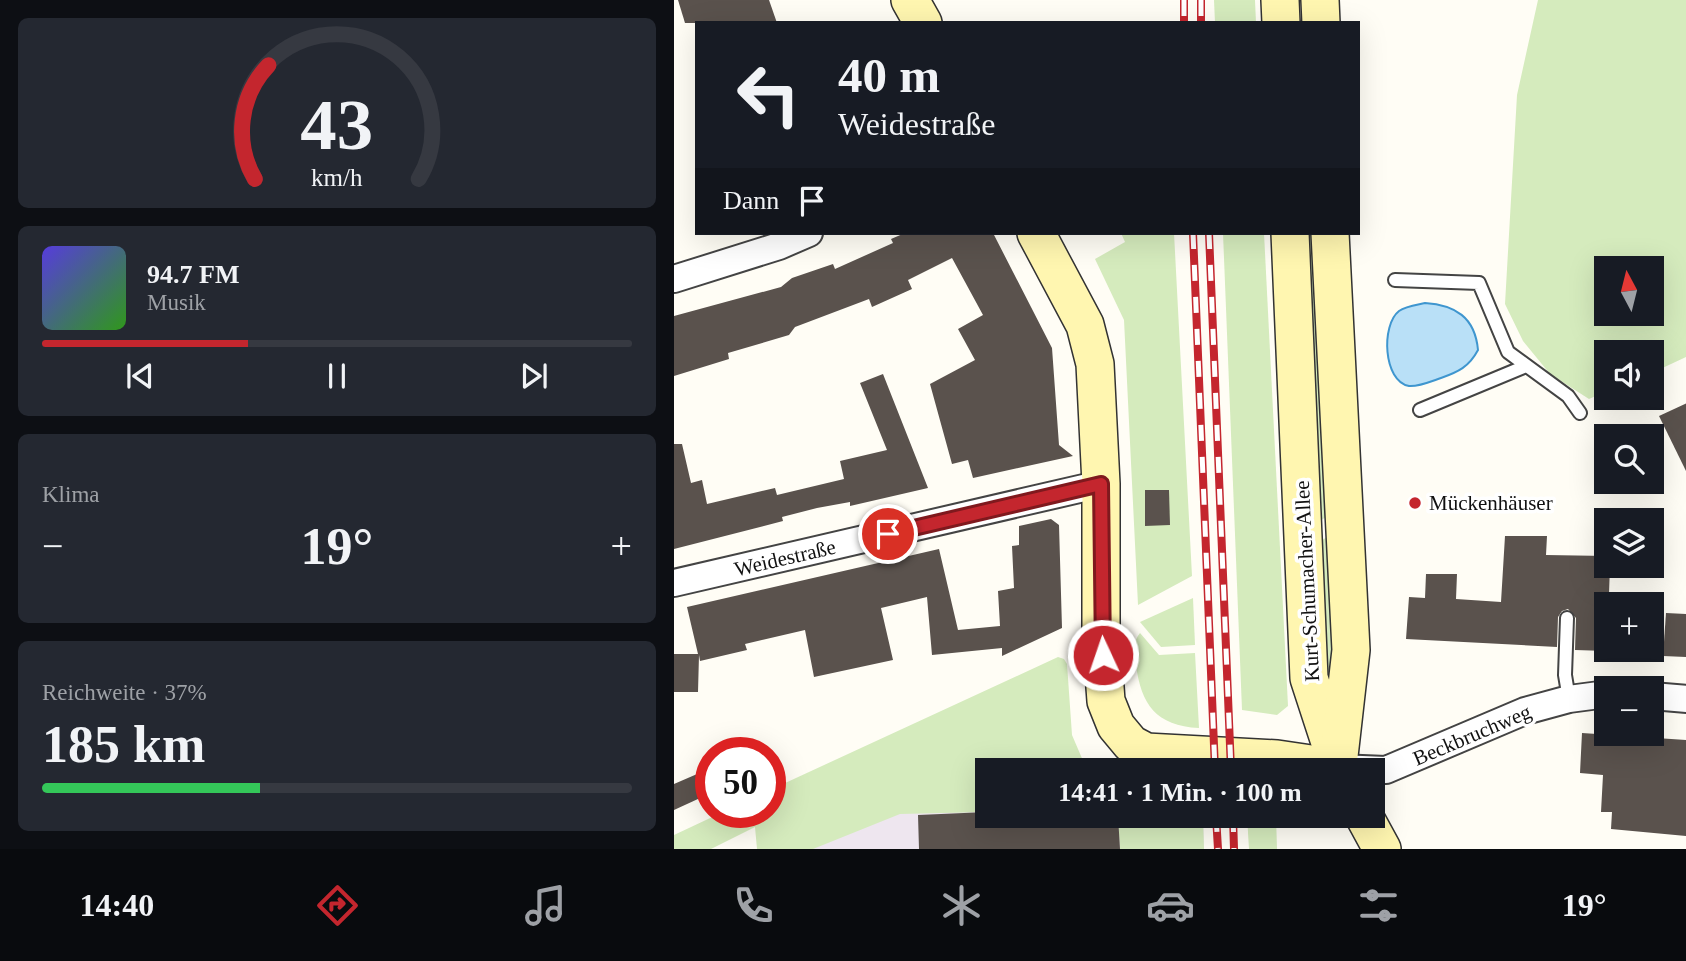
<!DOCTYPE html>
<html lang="de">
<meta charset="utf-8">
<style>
:root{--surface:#171b24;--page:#242831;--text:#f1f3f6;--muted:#9ea1a6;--line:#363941;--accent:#c4262e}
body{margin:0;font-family:Georgia,serif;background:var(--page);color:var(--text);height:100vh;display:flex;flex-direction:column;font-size:26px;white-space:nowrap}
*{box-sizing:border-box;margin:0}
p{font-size:23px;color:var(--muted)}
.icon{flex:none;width:38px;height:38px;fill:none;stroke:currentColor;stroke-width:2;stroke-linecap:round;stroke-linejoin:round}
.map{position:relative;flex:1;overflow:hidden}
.details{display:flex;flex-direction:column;gap:18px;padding:18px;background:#0d0f14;width:674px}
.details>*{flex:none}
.hud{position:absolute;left:21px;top:21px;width:665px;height:214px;border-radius:0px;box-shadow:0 7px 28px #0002;background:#171b24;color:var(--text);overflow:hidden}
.needle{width:46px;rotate:353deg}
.fabs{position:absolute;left:920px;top:256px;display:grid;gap:14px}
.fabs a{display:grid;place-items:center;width:70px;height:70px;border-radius:0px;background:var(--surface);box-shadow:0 7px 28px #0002;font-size:35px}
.speed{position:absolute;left:21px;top:737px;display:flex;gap:14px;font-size:35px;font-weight:700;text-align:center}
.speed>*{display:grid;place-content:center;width:91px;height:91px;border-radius:50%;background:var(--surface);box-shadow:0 7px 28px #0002;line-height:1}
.speed .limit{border:10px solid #d22;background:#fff;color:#111}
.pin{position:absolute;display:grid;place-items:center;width:60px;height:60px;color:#fff;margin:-30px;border:4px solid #fff;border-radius:50%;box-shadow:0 2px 7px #0007}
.me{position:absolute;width:77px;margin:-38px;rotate:357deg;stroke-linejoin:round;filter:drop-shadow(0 0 5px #0008)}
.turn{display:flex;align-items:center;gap:24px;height:147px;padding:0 28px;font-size:32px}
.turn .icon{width:91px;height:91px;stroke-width:2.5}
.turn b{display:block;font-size:49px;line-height:60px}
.then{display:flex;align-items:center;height:66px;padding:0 28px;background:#0003;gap:14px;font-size:26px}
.big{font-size:52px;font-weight:700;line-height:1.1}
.details .card{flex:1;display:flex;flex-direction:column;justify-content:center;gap:10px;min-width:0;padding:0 24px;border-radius:10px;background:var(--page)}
.details .dial{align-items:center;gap:0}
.dial svg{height:182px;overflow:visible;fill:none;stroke:var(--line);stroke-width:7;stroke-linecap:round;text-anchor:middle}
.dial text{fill:var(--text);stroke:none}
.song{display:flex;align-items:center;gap:21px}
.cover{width:84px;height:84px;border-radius:10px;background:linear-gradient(135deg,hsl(250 70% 55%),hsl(110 70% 35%))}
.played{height:7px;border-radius:4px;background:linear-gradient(90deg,var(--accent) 35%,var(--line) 35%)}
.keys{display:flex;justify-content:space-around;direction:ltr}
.heat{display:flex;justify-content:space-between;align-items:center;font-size:38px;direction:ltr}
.charge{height:10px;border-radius:5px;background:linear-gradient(90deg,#34c759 37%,var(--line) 0)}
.trip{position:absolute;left:301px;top:758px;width:410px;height:70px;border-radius:0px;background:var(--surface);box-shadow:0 7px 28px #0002;font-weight:700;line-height:70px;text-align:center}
.menu{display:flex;height:112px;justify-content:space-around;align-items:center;background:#090b0e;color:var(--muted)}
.menu .icon{width:49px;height:49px}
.menu .active{color:var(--accent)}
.menu b{font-size:32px;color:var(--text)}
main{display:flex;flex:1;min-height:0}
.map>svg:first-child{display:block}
.industrial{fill:#eee6ef}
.green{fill:#d5ebbd;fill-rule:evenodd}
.water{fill:#b9e0f7;stroke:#3f96cf;stroke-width:2}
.building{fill:#5a524d}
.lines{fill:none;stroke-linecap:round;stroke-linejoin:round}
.service-casing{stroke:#444;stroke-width:16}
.minor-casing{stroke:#444;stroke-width:30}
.secondary-casing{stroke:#333;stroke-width:40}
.service{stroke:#fff;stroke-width:12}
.minor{stroke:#fff;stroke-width:26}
.secondary{stroke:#fff6b0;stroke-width:37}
.rail-casing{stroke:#c4262e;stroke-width:8}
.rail{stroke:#fff;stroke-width:5;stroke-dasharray:16;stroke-linecap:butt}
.route-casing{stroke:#7f191e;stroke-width:18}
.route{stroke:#c4262e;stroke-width:12}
.poi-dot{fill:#c4262e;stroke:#fff;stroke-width:2.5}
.labels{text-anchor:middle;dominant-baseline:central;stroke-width:7;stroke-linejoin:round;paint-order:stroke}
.poi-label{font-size:21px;fill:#111;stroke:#fff;text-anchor:start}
.street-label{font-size:21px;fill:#111;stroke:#fff}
</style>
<main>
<section class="details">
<div class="card dial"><svg viewBox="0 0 100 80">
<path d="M14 69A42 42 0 1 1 86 69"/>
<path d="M14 69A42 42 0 0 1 20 19" stroke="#c4262e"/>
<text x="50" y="56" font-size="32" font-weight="700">43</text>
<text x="50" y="72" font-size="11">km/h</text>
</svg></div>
<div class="card">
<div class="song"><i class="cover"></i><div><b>94.7 FM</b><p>Musik</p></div></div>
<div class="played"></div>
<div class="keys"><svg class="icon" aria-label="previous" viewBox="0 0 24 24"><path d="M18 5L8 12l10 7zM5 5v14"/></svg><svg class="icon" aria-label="pause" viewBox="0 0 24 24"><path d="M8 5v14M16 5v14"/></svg><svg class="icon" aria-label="next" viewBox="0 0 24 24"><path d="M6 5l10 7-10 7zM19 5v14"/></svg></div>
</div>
<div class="card"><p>Klima</p>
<div class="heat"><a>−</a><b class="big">19°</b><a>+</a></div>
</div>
<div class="card"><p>Reichweite · 37%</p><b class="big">185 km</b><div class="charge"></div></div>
</section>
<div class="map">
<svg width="1013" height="849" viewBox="0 0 1013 849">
<rect width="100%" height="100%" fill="#fffdf5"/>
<path class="industrial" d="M313,809V816H529L530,849H129L223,812Z"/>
<g class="green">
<path d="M540,0H581L582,23H541Z"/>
<path d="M864,0H1012V357L982,371L978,370V352H933V391L915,399L876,374L849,341L831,304L843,95ZM933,268H978V313H933Z"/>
<path d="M447,233H500L518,576L464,605L450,320L421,259L451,242Z"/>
<path d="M549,233H590L614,706L603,715L568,710Z"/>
<path d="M628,233H641L652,517L641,524Z"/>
<path d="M653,537L660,677L654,701L642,544Z"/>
<path d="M519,598L521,645L487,647L466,622Z"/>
<path d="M466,633L485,655L521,653L525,728C482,726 467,704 462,665C460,652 458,643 466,633Z"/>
<path d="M384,657L390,659L393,664L398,735L413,770H313V812L226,814L139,849H83L81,827L37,849H0V835L49,812H96V790Z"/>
<path d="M444,816H529L530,849H446Z"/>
<path d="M573,816H602L603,849H575Z"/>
</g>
<path class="water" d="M751,303C781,305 801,317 804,350C795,367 784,372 767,378C758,381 744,387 735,386C709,381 707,325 725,311C732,306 742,305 751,303Z"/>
<g class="building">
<path d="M4,0H95L103,23H11Z"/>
<path d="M231,233H319L378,348L385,445L399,456L299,478L294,460L278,464L256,384L301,360L284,329L309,315L278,258L234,280L238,289L198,307L195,299L121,327L115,335L54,353L55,359L0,376V316L107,287L118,278L159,264L161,269L219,243L217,239Z"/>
<path d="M209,374L254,488L176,506V502L143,508L108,517L109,521L0,549V444H8L17,483L28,480L33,504L101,488L103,495L170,479L166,461L213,450L186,383Z"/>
<path d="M1013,403V473L985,416Z"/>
<path d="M471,490H495L496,525L471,526Z"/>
<path d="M377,519L385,525L388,628L328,656V648L258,655L253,597L207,608L219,660L140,677L131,630L71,644L73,650L26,661L25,655L24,692H0V654H24L13,607L265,549L284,630L326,626L324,591L340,588L338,546L345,545V526Z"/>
<path d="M831,536H873L872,555L933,556V565H936L933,651L901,650L902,618L894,609L888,611L884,617L883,647L732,639L735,597L751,598L752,574H783L782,599L827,602Z"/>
<path d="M992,613L1013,614V657L989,656Z"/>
<path d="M908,733L1013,740V836L937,829L938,812H927L929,775L906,773Z"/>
<path d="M37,768V793L0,810V784Z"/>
<path d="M313,812V816H444L446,849H245L244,815Z"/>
</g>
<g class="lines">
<g class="service-casing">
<g id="service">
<path d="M721,280L805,283L834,352L894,396L906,413"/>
<path d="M746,410L852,366"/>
<path d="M893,618L891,675L895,699"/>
</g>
</g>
<g class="minor-casing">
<g id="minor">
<path d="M0,279L105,246L135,233"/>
<path d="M0,583L427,484"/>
<path d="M978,696L1013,699"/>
<path d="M664,768L712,770L851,711L895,699L933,694"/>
</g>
</g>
<g class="secondary-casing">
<g id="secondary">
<path d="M236,0L249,23"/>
<path d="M606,0L607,23"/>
<path d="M646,0L647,23"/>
<path d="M362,233L411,325L421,364L427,484V632L432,701L442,726L457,744L472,752L603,759L664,768"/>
<path d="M616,233L635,678L665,770"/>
<path d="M656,233L677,650L665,756"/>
<path d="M690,816L708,849"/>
</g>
</g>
<use href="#service" class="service"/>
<use href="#minor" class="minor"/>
<use href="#secondary" class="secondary"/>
<g class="rail-casing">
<g id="rail">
<path d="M510,0V23"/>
<path d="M527,0V23"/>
<path d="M519,233L541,770"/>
<path d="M535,233L557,770"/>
<path d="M542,816L544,849"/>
<path d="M559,816L560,849"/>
</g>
</g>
<use href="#rail" class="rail"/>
</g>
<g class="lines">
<g class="route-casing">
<path id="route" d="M214,534L427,484L429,655"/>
</g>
<use href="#route" class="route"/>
</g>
<circle class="poi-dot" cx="741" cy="503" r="7"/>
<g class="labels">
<g class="poi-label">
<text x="755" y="503">Mückenhäuser</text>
</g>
<g class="street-label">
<text transform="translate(111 558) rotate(-13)">Weidestraße</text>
<text transform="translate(633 581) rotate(-93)">Kurt-Schumacher-Allee</text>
<text transform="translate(798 735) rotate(-23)">Beckbruchweg</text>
</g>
</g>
</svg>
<div class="fabs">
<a><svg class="needle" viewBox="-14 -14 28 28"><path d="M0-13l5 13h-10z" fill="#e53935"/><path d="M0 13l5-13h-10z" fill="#9ea1a6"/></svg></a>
<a><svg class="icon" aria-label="sound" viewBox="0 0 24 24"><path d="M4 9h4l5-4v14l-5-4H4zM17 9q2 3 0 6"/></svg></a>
<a><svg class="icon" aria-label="search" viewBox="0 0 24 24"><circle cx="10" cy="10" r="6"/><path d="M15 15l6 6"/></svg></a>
<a><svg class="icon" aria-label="layers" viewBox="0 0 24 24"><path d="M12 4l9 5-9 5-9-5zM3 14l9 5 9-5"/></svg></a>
<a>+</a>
<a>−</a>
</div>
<div class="speed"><div class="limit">50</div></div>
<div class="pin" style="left:214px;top:534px;background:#d93025"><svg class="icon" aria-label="arrive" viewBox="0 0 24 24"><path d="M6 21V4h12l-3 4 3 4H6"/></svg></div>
<svg class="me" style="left:429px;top:655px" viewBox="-20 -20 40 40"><circle r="17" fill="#c4262e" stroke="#fff" stroke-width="3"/><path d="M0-11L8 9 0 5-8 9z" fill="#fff"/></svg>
<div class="trip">14:41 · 1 Min. · 100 m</div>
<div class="hud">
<div class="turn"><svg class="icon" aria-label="left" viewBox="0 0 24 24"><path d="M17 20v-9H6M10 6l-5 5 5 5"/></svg><div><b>40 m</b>Weidestraße</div></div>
<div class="then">Dann<svg class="icon" aria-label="arrive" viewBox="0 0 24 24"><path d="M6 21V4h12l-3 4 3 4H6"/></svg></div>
</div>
</div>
</main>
<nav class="menu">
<b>14:40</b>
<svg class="icon active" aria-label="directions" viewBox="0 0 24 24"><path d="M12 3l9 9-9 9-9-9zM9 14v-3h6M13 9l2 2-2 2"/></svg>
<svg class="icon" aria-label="music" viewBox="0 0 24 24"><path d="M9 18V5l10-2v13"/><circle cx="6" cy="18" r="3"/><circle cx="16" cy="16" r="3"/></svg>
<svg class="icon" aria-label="phone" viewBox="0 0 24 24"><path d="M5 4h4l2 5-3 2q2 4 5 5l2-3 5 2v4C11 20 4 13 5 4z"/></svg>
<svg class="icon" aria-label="climate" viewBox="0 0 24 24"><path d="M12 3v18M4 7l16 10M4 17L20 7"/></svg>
<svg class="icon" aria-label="car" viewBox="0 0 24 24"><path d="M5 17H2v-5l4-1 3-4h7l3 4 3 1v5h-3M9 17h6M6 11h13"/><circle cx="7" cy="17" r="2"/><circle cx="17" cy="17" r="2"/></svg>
<svg class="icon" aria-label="filters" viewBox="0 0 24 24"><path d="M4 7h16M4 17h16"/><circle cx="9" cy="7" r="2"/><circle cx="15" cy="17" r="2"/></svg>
<b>19°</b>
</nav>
